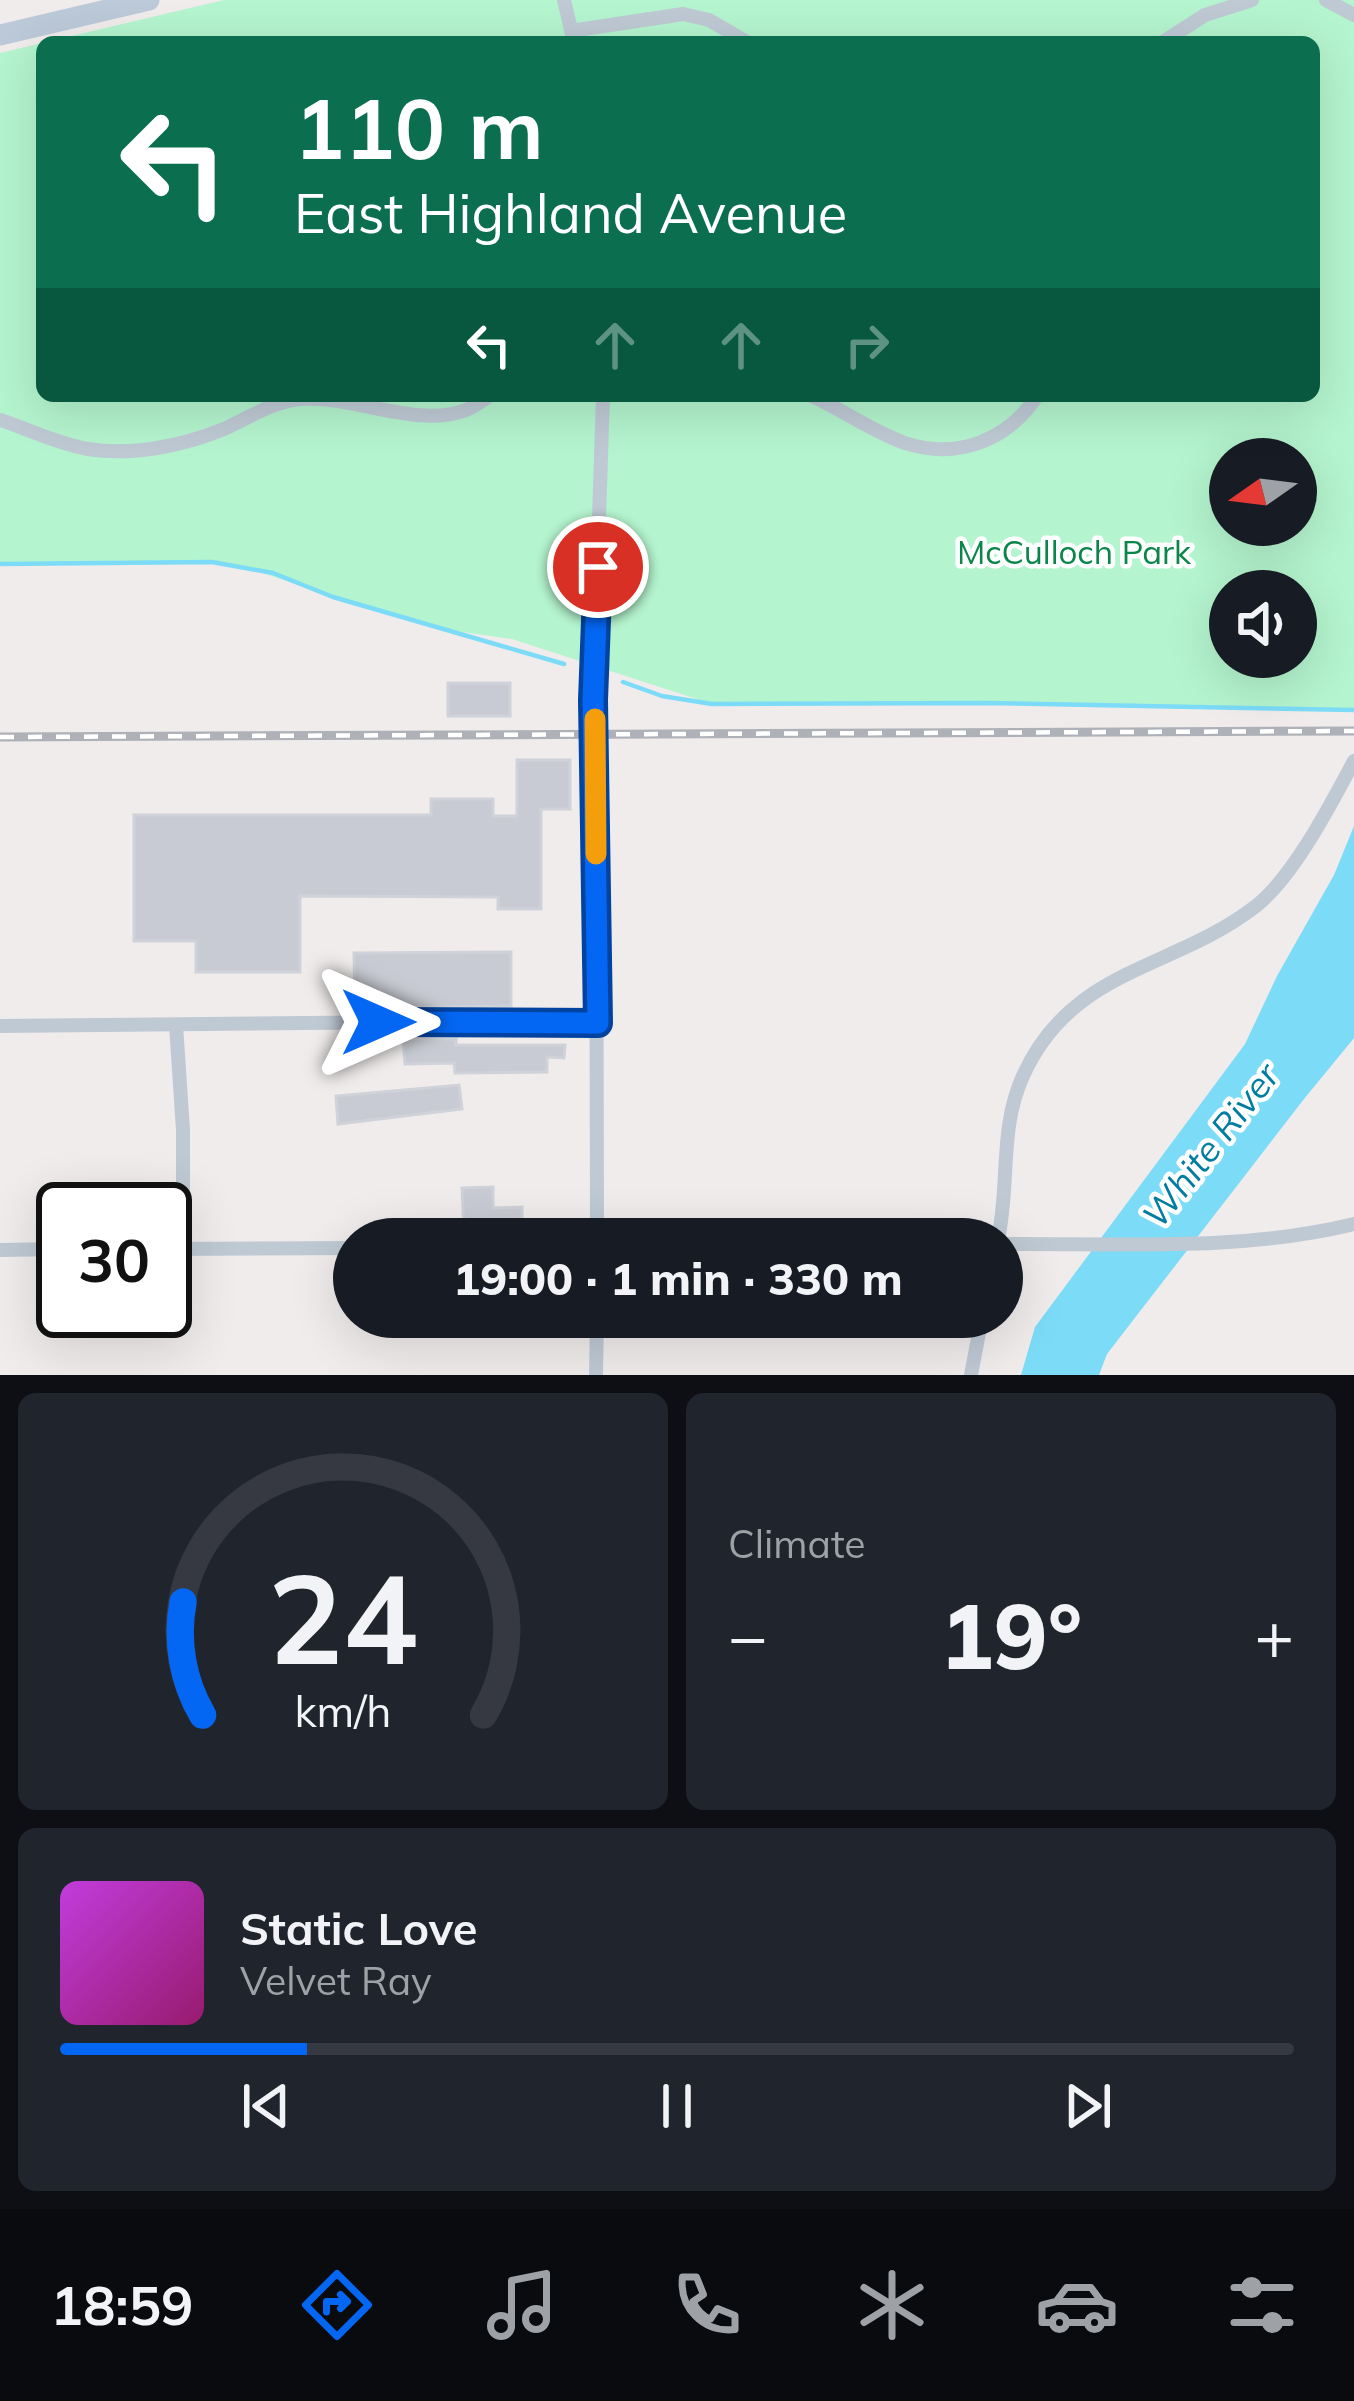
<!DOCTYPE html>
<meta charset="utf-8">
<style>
:root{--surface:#171b24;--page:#20242c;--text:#f1f3f6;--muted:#9ea1a6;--line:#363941;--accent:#0367f4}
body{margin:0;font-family:Mulish,sans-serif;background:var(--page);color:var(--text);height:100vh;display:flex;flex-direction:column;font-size:45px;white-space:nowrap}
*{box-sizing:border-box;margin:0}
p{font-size:39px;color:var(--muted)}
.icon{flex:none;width:66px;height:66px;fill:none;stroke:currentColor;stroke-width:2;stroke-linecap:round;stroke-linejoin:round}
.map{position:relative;height:1375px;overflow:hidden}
.panel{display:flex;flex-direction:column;gap:18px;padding:18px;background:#0d0f14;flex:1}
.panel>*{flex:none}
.hud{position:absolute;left:36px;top:36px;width:1284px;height:366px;border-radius:18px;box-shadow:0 12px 48px #0002;background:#0b6e4f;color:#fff;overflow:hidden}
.needle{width:78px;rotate:256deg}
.controls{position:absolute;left:1209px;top:438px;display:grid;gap:24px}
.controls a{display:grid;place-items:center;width:108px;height:108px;border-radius:50%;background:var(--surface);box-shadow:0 12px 48px #0002;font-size:60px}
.speed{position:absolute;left:36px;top:1182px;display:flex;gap:24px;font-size:60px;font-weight:700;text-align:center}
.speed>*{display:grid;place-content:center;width:156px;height:156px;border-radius:50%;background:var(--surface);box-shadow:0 12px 48px #0002;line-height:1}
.speed .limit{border:6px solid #111;border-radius:18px;background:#fff;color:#111}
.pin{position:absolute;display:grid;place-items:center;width:102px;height:102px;color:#fff;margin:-51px;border:6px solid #fff;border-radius:50%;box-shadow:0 3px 12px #0007}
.me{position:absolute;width:132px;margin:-66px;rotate:90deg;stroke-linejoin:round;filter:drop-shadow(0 0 9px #0008)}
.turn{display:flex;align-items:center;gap:42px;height:252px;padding:0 60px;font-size:54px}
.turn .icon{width:156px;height:156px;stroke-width:2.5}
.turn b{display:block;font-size:84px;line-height:102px}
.lanes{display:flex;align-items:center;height:114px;padding:0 60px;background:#0003;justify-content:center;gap:60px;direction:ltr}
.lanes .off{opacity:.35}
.big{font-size:90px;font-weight:800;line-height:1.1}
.panel .card{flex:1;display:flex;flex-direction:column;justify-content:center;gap:18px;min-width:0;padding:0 42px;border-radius:18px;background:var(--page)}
.panel .dial{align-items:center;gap:0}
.dial svg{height:312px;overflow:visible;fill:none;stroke:var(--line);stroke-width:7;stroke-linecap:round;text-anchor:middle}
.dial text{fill:var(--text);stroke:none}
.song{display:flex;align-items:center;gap:36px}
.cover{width:144px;height:144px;border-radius:18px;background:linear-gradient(135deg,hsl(290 70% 55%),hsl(320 70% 35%))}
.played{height:12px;border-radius:6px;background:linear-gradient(90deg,var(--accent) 20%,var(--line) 20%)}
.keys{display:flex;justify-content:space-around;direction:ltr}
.heat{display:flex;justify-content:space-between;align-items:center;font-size:66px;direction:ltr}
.panel .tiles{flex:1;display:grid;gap:18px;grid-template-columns:1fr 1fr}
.card:last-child{grid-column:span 2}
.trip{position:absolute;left:333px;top:1218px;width:690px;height:120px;border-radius:60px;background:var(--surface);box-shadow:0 12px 48px #0002;font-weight:800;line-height:120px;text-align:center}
.dock{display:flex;height:192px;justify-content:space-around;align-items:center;background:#090b0e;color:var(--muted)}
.dock .icon{width:84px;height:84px}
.dock .selected{color:var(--accent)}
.dock b{font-size:54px;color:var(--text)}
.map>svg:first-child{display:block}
.green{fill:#b4f4ce;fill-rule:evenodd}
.water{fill:#7cdbf7}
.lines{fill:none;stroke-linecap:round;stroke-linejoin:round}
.stream{stroke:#7cdbf7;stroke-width:4.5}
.building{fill:#c8cbd3;stroke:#d0d2d9;stroke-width:3}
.street{stroke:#bec9d4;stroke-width:14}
.secondary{stroke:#bcc9d9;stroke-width:21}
.rail-casing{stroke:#aeb2b8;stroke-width:9}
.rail{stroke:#fff;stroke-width:4.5;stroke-dasharray:14;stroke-linecap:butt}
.route-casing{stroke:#02439f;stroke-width:30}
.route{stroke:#0367f4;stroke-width:21}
.slow{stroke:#f59e0b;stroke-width:21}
.labels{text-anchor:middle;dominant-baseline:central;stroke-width:9;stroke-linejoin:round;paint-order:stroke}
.park-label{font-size:33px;fill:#0b864b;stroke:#fff}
.water-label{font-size:36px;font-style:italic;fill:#027da2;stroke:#fff}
</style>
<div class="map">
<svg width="1354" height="1375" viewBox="0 0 1354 1375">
<rect width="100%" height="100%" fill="#f0ecec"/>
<path class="green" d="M224,0H1354V710L957,704H712L512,639L455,631L345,601L251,569L211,562L0,564V53L42,43V396H1314V42H46ZM1230,459H1296V525H1230ZM1230,591H1296V657H1230Z"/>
<path class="water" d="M1354,826V1038L1304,1099L1107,1354L1099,1375H1021L1035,1327L1245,1044L1277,976L1334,875Z"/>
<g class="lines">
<g class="stream">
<path d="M0,564L212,562L273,573L333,597L564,664"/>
<path d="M623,682L662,696L712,704L986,703L1354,710"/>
</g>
</g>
<g class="building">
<rect x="448" y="683" width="62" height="33"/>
<path d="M517,760H570V809H541V909H498V897L300,896V972H196V941H134V815H431V799H493V816H517Z"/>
<path d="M511,952V1006L355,1008L354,953Z"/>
<path d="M403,1039H456V1045H565L564,1058L547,1057V1072L455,1073L454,1063L405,1064Z"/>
<path d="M459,1085L462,1109L338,1124L336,1096Z"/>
<path d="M493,1187V1208L522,1207V1230H464L462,1188Z"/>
</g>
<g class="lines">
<g class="street">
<path d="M564,0L574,42"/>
<path d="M1326,0L1354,15"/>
<path d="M571,31L683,14L709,20L747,42"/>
<path d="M1163,42L1205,15L1252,0"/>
<path d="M812,396C843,410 873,432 905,443C957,460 1007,441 1037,396"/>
<path d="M0,420C28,429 58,444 88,449C133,456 182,446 224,429C248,418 274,401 301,399C353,395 417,429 466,410C474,407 482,401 489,396"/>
<path d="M176,1025L183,1130V1249"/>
<path d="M0,1026L513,1021L597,1023"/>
<path d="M597,1239L596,734L593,700L603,396"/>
<path d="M998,1239C1010,1184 999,1128 1023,1076C1072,967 1174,970 1256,906C1294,876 1331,804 1354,761"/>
<path d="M1002,1244C1119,1243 1239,1252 1354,1224"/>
<path d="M165,1249L354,1248"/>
<path d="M0,1250L63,1249"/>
<path d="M596,1375L597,1317"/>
<path d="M971,1375L982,1317"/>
</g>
<path class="secondary" d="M0,35L149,0"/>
<g class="rail-casing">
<path id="rail" d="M0,737L1354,731"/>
</g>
<use href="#rail" class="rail"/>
</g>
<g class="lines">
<g class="route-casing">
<path id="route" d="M378,1022L598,1023L593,700L598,567"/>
</g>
<use href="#route" class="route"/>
<path class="slow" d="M595,719L596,854"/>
</g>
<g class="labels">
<g class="park-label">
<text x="1074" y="551">McCulloch Park</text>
</g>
<g class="water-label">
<text transform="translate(1210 1145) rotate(-52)">White River</text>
</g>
</g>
</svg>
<div class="controls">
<a><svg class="needle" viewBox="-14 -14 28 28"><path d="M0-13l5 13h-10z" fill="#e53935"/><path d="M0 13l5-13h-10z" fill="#9ea1a6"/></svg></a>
<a><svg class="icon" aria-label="sound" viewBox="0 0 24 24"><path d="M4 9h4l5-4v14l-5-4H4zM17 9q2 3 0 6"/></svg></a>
</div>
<div class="speed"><div class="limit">30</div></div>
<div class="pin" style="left:598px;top:567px;background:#d93025"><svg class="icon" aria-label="arrive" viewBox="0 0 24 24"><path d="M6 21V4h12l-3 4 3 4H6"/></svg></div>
<svg class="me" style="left:378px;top:1022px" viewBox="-20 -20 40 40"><path d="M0-17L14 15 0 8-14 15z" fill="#0367f4" stroke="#fff" stroke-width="4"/></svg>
<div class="trip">19:00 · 1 min · 330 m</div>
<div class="hud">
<div class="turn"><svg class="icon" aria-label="left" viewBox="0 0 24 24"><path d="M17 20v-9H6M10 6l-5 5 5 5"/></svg><div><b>110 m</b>East Highland Avenue</div></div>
<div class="lanes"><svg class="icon" aria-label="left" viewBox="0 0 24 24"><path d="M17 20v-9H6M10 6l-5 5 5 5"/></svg><svg class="icon off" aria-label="ahead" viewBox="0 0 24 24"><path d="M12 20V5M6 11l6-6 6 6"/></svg><svg class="icon off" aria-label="ahead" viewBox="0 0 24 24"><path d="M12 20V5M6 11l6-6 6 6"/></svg><svg class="icon off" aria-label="right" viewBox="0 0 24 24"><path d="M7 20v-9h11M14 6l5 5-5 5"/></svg></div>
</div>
</div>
<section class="panel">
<div class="tiles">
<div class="card dial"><svg viewBox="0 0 100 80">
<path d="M14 69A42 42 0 1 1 86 69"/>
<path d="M14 69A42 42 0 0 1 9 40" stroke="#0367f4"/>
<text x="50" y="56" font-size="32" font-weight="700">24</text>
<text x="50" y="72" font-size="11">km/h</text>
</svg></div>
<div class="card"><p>Climate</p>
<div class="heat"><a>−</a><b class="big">19°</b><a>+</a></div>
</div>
<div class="card">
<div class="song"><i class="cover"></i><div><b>Static Love</b><p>Velvet Ray</p></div></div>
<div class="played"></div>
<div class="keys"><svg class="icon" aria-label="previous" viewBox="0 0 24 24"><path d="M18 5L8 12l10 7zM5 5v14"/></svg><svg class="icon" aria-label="pause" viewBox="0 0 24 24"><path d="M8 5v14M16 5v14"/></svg><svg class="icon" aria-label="next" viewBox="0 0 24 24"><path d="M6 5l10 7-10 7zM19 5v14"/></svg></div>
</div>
</div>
</section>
<nav class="dock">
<b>18:59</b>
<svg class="icon selected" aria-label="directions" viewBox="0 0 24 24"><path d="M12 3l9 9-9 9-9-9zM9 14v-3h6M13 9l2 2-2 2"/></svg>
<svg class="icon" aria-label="music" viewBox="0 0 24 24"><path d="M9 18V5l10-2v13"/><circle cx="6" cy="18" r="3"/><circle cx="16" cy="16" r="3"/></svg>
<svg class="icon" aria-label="phone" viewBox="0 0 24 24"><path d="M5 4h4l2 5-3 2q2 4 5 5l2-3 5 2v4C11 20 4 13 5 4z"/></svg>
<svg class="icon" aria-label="climate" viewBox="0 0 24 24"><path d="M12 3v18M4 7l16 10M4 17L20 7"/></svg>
<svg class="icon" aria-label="car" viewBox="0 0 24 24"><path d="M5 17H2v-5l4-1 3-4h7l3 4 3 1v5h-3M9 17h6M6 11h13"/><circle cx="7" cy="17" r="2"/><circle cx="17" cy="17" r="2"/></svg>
<svg class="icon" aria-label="filters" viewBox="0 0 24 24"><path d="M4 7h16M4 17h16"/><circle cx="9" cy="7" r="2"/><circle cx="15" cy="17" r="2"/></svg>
</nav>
